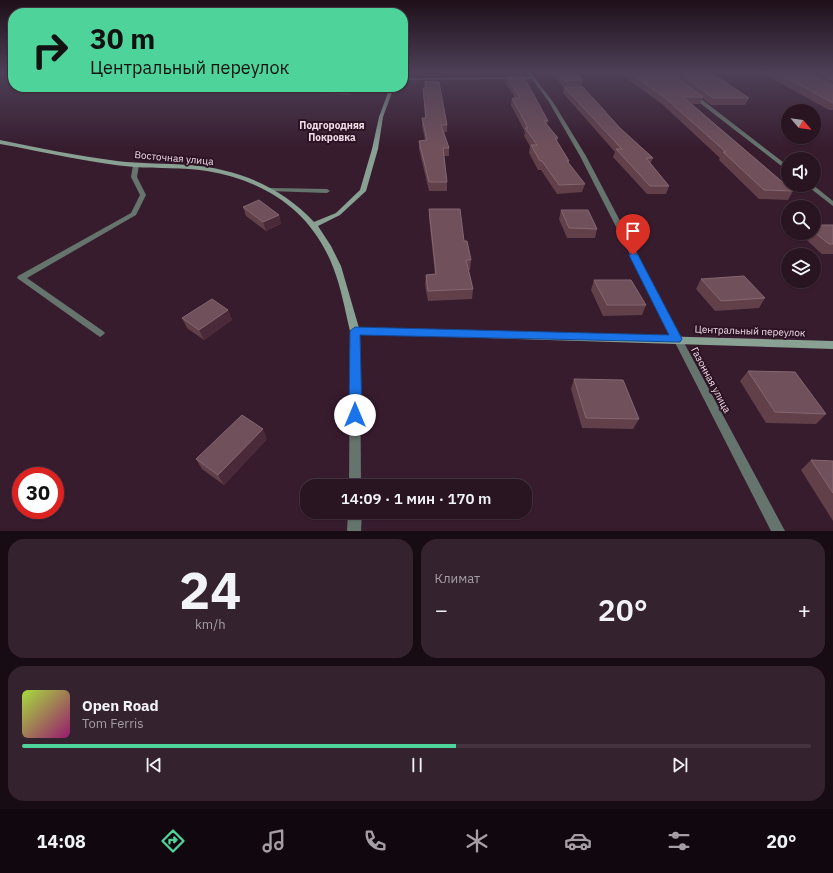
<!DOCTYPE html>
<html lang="ru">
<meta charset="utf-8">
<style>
:root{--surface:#291522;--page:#35222f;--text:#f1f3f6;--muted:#a59fa5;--line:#453440;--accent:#4ed39a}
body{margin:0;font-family:"IBM Plex Sans",sans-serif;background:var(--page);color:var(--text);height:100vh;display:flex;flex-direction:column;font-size:15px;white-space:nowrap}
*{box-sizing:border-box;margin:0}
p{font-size:13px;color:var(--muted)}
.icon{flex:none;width:22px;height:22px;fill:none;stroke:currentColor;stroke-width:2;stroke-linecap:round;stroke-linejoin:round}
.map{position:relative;height:531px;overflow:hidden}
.panel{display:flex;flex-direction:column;gap:8px;padding:8px;background:#170c13;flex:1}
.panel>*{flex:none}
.banner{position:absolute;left:8px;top:8px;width:400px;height:84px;border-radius:16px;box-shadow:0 1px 3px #0004,0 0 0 1px var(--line);background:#4ed39a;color:#111;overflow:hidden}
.needle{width:26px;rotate:119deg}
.fabs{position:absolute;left:781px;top:104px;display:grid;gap:8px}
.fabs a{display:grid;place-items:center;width:40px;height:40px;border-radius:50%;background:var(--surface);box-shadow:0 1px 3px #0004,0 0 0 1px var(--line);font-size:20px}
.speed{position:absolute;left:12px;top:467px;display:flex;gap:8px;font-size:20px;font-weight:700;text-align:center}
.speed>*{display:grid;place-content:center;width:52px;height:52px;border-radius:50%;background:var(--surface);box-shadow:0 1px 3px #0004,0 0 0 1px var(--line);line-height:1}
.speed .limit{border:6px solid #d22;background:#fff;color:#111}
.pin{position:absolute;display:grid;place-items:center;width:34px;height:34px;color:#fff;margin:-41px -17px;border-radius:50% 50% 50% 0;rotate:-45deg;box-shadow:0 0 4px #0007}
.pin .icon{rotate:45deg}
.me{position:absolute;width:44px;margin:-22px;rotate:0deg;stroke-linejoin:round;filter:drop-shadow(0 0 3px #0008)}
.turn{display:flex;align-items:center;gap:14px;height:84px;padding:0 16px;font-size:18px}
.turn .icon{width:52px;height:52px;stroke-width:2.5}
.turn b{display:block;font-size:28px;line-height:34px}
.big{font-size:30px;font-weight:600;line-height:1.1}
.panel .widget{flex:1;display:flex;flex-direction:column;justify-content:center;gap:6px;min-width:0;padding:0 14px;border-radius:16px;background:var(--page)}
.panel .dial{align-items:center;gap:0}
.dial b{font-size:52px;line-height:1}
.song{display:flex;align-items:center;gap:12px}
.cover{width:48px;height:48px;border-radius:6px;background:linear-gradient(135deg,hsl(80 70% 55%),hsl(320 70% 35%))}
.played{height:4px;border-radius:2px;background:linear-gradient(90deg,var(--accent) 55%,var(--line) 55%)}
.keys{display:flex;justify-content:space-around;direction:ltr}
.heat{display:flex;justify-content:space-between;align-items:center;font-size:22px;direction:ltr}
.panel .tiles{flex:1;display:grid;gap:8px;grid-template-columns:1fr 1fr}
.widget:last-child{grid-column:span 2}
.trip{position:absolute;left:300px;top:479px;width:232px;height:40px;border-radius:16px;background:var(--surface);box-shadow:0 1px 3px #0004,0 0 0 1px var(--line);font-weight:600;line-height:40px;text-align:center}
.menu{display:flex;height:64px;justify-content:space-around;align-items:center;background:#10080e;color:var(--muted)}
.menu .icon{width:28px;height:28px}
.menu .current{color:var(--accent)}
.menu b{font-size:18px;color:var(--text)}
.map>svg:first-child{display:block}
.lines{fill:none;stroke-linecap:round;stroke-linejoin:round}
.lane{fill:#65746c;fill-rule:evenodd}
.street{fill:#65746c;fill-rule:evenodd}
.secondary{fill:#88a193;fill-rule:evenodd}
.wall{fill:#61404a}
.shaded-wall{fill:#4a2a38}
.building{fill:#70515b;stroke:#846771}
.route{fill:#1a73e8;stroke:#114b97}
.labels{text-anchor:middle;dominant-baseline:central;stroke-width:4;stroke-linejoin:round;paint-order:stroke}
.far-quarter-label{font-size:10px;font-weight:bold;fill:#f0dde8;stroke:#2d1324}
.street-label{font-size:10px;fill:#f0dde8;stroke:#2d1324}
</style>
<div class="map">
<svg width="833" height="531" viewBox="0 0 833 531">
<rect width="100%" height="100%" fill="#371c2e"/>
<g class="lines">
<g class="lane">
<path d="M136,163L139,165L137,177L146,195L136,215L27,278L103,331L105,333L103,335L100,337L97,335L17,278L18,276L131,213L140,195L131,177L133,165Z"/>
<path d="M271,188L327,189L330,191L327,193L269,191V189Z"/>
</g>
<g class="street">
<path d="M527,73H531L553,102L586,156L682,339L785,531H771L580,156L549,102L532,79L403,80V78L530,77Z"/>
<path d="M692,95H696L788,166V171L692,97Z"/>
<path d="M806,185H813L833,201V206Z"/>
<path d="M355,328L358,329L360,331L361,486H349L350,331L352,329Z"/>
<path d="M348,512H362L361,531H347Z"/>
</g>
<path class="secondary" d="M390,87H394L383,117L378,149L366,191L340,215L318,226L331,246L341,266L359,328L833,341V349L355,334L352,333L350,331C345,310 341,287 333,267C311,210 265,181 207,171C183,167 158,169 134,167C89,163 45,152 0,144V140C39,148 78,156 117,161C141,164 166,163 190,165C238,169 282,187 314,222L336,213L360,190L372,149L379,117Z"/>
</g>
<g class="wall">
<path d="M552,73H577L583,80L581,87L620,128L653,158L650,164L669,186L666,194H647L613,157L615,152L563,93L564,87H563Z"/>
<path d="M619,73H711L749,98L745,105H711L702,98L700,104H692L793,191L788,200L759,199L719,160L720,158L662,104Z"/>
<path d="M762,73H833V110H829Z"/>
<path d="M507,77L548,121L547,125L558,138L557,142L569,161V164L585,184L582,192L557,194L541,170H538L529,153L530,146L524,136L525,132L511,105L512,98H515L506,84Z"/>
<path d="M310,87H360L350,95L311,92Z"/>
<path d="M423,88L447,125V132H444L449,148V156H444L447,182V191H429L419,149V141L425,140L422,126V118H425Z"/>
<path d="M243,207L279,215L281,224L266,231L246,216Z"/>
<path d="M429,209L464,241L471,260L470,270H468L473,289L472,299L428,301L425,285L426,275L435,274L429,218Z"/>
<path d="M561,210L597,229L595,238H567L559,219Z"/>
<path d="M814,225H833V254H822L800,234L801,233H814Z"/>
<path d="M701,279L765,298L759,308L715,311L696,289Z"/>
<path d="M594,280L646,305L642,315L603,316L591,290Z"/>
<path d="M228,310L232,320L204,340L187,328L182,318Z"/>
<path d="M748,371L826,414L816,424L766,423L740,381Z"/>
<path d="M574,379L639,419L633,429L582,428L571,389Z"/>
<path d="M267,439L224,485L202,469L196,459Z"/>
<path d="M811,460L833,461V521L801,470Z"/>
</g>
<g class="shaded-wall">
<path d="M354,87H360L350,95V90Z"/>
<path d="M279,215L281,224L266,231L263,222Z"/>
<path d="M228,310L232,320L204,340L199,330Z"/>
<path d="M263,429L267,439L224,485L218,475Z"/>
</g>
<g class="building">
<path d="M558,73H577L583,80L564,81Z"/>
<path d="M630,73H670L703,97H683L793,191L764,190L723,152H726L664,97Z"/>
<path d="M680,73H711L749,98H713Z"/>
<path d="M777,73H806L833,85V103Z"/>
<path d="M818,73H833V80Z"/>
<path d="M507,77H524L548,121H544L558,138H555L569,161H567L585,184L559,185L542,161H540L531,145H537L525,128H528L512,98H520Z"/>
<path d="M425,81L439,82L447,125H441L449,148H443L447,182H429L419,141L427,140L422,118H426L423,88H425Z"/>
<path d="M310,87H354L350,90Z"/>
<path d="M564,87H583L620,128L653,158H646L669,186H650L616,149H622Z"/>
<path d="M259,200L279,215L263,222L243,207Z"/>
<path d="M429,209H460L464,241H467L471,260H466L473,289L428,291L426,275L436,274Z"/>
<path d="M561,210H588L597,229L569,228Z"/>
<path d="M814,225H833V244H829L814,232Z"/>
<path d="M744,276L765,298L721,301L701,279Z"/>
<path d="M594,280H631L646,305H607Z"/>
<path d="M212,299L228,310L199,330L182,318Z"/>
<path d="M748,371L795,372L826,414L775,412Z"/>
<path d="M574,379L623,380L639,419L586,418Z"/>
<path d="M242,415L263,429L218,475L196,459Z"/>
<path d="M811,460L833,461V493Z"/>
</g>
<linearGradient id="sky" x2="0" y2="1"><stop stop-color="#1e0f19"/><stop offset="0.49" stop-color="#4d4057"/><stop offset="1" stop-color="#4d4057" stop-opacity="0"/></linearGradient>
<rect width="833" height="148" fill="url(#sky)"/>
<path class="route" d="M633,252L638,255L682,339L680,342L360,335L362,415L360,419L355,420L351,419L349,415L350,331L355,327L669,335L629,255Z"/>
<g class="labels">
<g class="far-quarter-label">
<text x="332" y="125">Подгородняя<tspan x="332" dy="12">Покровка</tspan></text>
</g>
<g class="street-label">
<text transform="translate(174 158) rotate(5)">Восточная улица</text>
<text transform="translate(750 331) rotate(2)">Центральный переулок</text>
<text transform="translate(711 380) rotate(62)">Газонная улица</text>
</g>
</g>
</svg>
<div class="fabs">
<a><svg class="needle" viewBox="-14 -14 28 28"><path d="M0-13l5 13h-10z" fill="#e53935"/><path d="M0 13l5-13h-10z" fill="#a59fa5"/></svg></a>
<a><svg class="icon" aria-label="sound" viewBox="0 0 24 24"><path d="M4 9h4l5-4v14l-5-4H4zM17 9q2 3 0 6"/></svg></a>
<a><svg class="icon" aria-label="search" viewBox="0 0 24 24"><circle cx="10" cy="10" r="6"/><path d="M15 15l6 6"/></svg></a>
<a><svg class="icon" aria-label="layers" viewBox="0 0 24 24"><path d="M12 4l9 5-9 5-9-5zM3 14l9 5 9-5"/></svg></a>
</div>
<div class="speed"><div class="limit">30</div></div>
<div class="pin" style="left:633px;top:255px;background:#d93025"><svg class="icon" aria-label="arrive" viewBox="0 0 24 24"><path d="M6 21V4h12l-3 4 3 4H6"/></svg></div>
<svg class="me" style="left:355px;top:415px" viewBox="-20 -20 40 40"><circle r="19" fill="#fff"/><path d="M0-13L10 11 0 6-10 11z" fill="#1a73e8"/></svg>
<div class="trip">14:09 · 1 мин · 170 m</div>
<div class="banner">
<div class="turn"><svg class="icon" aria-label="right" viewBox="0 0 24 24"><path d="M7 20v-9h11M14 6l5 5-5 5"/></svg><div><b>30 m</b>Центральный переулок</div></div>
</div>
</div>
<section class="panel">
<div class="tiles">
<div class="widget dial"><b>24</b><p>km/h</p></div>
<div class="widget"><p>Климат</p>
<div class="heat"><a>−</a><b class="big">20°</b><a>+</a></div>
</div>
<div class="widget">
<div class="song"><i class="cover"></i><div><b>Open Road</b><p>Tom Ferris</p></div></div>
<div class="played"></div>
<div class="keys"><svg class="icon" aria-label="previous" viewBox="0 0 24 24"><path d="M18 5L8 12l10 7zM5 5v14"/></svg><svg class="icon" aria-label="pause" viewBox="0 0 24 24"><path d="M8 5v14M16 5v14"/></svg><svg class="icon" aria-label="next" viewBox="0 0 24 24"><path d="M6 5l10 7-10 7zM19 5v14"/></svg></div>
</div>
</div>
</section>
<nav class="menu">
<b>14:08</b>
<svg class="icon current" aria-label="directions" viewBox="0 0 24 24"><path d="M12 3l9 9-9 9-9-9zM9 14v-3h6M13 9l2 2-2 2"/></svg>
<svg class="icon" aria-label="music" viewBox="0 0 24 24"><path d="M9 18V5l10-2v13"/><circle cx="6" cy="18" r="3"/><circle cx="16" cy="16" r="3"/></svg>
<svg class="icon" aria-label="phone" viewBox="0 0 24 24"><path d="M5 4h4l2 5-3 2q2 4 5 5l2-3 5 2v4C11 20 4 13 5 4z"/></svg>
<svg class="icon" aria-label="climate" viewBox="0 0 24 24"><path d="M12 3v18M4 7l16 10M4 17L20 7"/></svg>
<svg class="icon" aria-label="car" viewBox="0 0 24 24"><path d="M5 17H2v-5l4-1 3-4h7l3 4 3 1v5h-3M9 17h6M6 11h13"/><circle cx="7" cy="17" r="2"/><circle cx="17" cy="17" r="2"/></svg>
<svg class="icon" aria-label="filters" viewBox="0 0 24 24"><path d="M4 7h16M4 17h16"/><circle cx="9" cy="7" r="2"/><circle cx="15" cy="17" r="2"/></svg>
<b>20°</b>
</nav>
